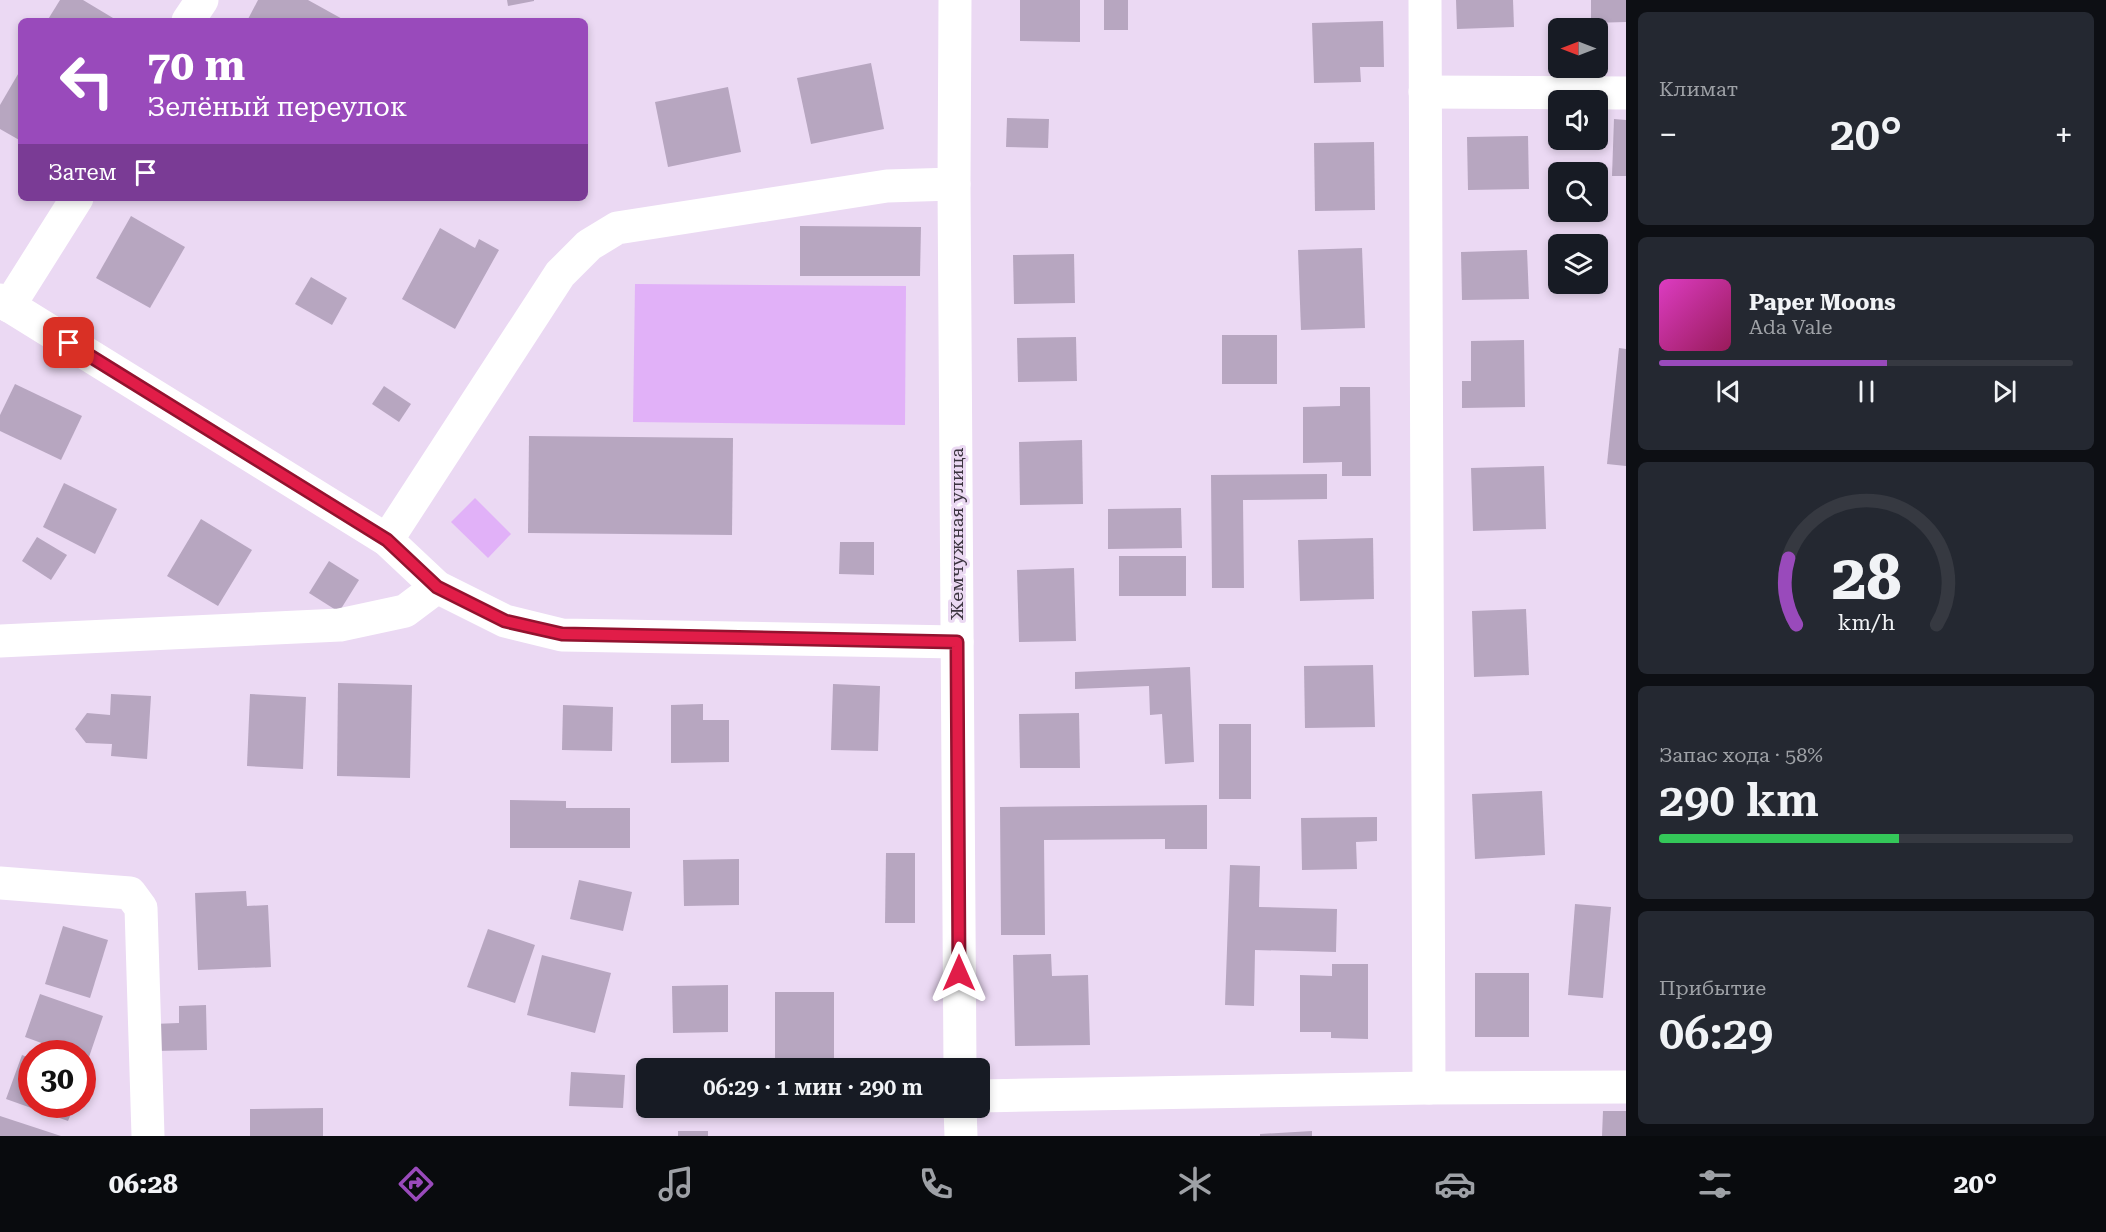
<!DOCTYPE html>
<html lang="ru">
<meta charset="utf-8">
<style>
:root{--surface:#171b24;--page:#242831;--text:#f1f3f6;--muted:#9ea1a6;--line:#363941;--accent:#994abb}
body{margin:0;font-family:"Roboto Serif",serif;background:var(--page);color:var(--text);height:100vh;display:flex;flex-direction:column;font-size:22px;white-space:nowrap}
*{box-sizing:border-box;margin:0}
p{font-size:20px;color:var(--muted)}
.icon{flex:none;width:33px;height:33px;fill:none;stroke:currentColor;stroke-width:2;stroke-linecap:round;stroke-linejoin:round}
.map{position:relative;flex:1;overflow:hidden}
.details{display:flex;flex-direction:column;gap:12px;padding:12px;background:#0d0f14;width:480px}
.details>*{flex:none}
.guide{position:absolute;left:18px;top:18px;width:570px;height:183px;border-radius:9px;box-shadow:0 3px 9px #0003;background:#994abb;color:#fff;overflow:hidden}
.needle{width:39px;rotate:270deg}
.controls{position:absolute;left:1548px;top:18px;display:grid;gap:12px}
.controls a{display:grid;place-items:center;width:60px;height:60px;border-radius:9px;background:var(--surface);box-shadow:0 3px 9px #0003;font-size:30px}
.speed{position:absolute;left:18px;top:1040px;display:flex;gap:12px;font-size:30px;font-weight:700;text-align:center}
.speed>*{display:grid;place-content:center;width:78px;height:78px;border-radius:50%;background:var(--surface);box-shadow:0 3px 9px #0003;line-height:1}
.speed .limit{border:9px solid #d22;background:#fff;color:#111}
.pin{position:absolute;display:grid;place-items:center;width:51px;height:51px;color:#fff;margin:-26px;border-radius:12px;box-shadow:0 3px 9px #0006}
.me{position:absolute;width:66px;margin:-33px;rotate:0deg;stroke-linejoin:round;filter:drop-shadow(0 0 4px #0008)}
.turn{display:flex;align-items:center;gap:21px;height:126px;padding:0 30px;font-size:27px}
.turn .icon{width:78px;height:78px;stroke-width:2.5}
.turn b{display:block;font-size:42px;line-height:51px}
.then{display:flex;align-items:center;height:57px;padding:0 30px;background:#0003;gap:12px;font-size:22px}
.big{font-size:45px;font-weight:600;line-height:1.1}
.details .widget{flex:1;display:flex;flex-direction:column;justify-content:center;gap:9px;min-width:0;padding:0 21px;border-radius:9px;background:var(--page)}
.details .dial{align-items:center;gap:0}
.dial svg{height:156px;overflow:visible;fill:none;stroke:var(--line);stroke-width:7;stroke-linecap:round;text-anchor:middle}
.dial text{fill:var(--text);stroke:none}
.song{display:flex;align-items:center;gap:18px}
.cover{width:72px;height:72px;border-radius:9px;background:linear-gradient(135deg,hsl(310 70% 55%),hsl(330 70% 35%))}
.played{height:6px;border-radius:3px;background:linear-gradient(90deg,var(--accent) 55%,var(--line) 55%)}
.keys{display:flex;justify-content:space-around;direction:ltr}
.heat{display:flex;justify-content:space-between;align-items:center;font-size:33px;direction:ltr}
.charge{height:9px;border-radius:4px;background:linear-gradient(90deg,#34c759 58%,var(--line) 0)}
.trip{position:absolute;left:636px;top:1058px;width:354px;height:60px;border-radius:9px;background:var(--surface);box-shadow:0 3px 9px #0003;font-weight:600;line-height:60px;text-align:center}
.dock{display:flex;height:96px;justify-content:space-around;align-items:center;background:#090b0e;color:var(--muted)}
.dock .icon{width:42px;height:42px}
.dock .current{color:var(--accent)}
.dock b{font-size:27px;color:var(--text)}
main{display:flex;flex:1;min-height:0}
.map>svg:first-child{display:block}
.green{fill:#e1b1f8}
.building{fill:#b7a6c0}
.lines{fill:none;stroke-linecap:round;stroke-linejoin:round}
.minor{stroke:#fff;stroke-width:33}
.route-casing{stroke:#92132f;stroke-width:15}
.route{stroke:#e11d48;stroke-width:10}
.labels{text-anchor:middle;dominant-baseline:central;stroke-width:6;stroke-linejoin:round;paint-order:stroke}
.street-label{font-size:18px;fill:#3b343f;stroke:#ebd9f3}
</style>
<main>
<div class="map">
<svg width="1626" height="1136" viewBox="0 0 1626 1136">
<rect width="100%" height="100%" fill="#ebd9f3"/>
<g class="green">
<path d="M635,284L906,286L905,425L633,422Z"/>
<path d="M475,498L511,534L488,558L451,522Z"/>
</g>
<g class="building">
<path d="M60,0H83L118,21H47Z"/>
<path d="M258,0H308L346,21H247Z"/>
<path d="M507,0H534V1L508,6Z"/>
<path d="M1020,0H1080V42L1020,41Z"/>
<rect x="1104" y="0" width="24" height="30"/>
<path d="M1456,0H1513L1514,27L1457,29Z"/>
<path d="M1591,0H1626V22L1591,23Z"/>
<path d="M1383,21L1384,67H1360L1361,82L1314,83L1312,23Z"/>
<path d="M871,63L884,129L811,144L797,78Z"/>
<path d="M21,69V141L0,129V105Z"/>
<path d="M728,87L741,152L668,167L655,102Z"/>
<path d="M1007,118L1049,119L1048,148L1006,147Z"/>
<path d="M1614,119L1626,120V176H1612Z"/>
<path d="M1528,136L1529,189L1468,190L1467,137Z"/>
<path d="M1374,142L1375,210L1315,211L1314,143Z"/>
<path d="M131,216L185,247L150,308L96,278Z"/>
<path d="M800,226L921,227L920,276H800Z"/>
<path d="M440,228L475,248L479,239L499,250L455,329L402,299Z"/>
<path d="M1362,248L1365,328L1301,330L1298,250Z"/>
<path d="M1527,250L1529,299L1462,300L1461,252Z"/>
<path d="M1074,254L1075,303L1014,304L1013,255Z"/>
<path d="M311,277L347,298L332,325L295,304Z"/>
<rect x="1222" y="335" width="55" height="49"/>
<path d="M1076,337L1077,381L1018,382L1017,338Z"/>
<path d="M1524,340L1525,407L1462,408V381H1471V341Z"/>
<path d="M1619,348L1626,349V466L1607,464Z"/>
<path d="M15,384L82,416L61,460L0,431V415Z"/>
<path d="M384,386L411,404L399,422L372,404Z"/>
<path d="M1340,387H1370L1371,476H1342V462L1303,463V407L1340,406Z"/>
<path d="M529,436L733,438L732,535L528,533Z"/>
<path d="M1082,440L1083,504L1020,505L1019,442Z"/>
<path d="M1544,466L1546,529L1473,531L1471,468Z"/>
<path d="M1327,474V499L1243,500L1244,588H1212L1211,475Z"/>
<path d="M64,483L117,509L95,554L43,527Z"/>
<path d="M1181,508L1182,548L1108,549V509Z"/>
<path d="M201,519L252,550L218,606L167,576Z"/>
<path d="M37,537L67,555L51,580L22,561Z"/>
<path d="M1373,538L1374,599L1300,601L1298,540Z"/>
<path d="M840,542H874V575L839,574Z"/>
<rect x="1119" y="556" width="67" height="40"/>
<path d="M329,561L359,580L339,612L309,593Z"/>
<path d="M1074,568L1076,641L1019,642L1017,570Z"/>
<path d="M1526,609L1529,675L1474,677L1472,611Z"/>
<path d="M1373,665L1375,727L1305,728L1304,666Z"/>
<path d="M1190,667L1194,762L1165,764L1162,714L1150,715L1149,686L1075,689V672Z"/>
<path d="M338,683L412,685L410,778L337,776Z"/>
<path d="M833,684L880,686L878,751L831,750Z"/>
<path d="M111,694L151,696L147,759L111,756L112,744L86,743L75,729L87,713L110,715Z"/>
<path d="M250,694L306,697L303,769L247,766Z"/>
<path d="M703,704V720H729V762L671,763V705Z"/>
<path d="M563,705L613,707L612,751L562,750Z"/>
<path d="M1079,713L1080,768H1020L1019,714Z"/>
<rect x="1219" y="724" width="32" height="75"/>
<path d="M1542,791L1545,855L1475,859L1472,794Z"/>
<path d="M510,800L566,801V808H630V848H510Z"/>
<path d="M1207,805V849H1165V839L1044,840L1045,935H1001L1000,807Z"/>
<path d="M1377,817V841L1356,842L1357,869L1302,870L1301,818Z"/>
<path d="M886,853H915V923H885Z"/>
<path d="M739,859V905L684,906L683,860Z"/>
<path d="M1230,865L1260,866L1259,907L1337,909L1336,952L1255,950L1254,1006L1225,1005Z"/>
<path d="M579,880L632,892L623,931L570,919Z"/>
<path d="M246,891L247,906L268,905L271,967L198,970L195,893Z"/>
<path d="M1575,904L1611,907L1603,998L1568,995Z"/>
<path d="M63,926L108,940L90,998L45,984Z"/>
<path d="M488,929L535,945L515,1003L467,987Z"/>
<path d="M1051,954L1052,976L1088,975L1090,1045L1015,1046L1013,955Z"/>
<path d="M542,955L611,973L595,1033L527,1015Z"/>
<path d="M1332,964H1368V1039L1331,1038V1032H1300V975L1332,976Z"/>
<rect x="1475" y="973" width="54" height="64"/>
<path d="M728,985V1032L673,1033L672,986Z"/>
<rect x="775" y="992" width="59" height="67"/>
<path d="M40,994L103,1016L88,1060L82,1058V1053H69L25,1037Z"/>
<path d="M206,1005L207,1050L153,1051V1024L179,1023V1006Z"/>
<path d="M22,1055L32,1059V1104H75L68,1121L6,1099Z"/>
<path d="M571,1072L625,1075L623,1108L569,1106Z"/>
<path d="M323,1108V1136H250V1109Z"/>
<path d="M1603,1111H1626V1136H1602Z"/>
<path d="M0,1116L61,1136H0Z"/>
<rect x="678" y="1131" width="30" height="5"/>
<path d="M1312,1131V1136H1260V1134Z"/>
</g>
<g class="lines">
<g class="minor">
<path d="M955,0L954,184L960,1068"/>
<path d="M1425,0L1429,1088"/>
<path d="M188,21L202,0"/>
<path d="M1425,92L1626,93"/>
<path d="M0,300L387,540L437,587L505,621L562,635L957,642"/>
<path d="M9,306L77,198"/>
<path d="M387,540L560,274L589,245L617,228L887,186L954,184"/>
<path d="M0,641L340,625L405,611L437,587"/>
<path d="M0,883L130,893L141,908L148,1136"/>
<path d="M980,1096L1429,1088L1626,1087"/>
<path d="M960,1107L961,1136"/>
</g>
</g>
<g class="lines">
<g class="route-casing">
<path id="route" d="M69,343L387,540L437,587L505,621L562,634L957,642L959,973"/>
</g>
<use href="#route" class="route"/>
</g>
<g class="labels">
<g class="street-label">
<text transform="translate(956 534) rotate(-90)">Жемчужная улица</text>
</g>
</g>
</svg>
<div class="controls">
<a><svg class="needle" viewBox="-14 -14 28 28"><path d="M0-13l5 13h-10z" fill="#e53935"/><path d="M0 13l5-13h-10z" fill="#9ea1a6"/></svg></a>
<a><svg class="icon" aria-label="sound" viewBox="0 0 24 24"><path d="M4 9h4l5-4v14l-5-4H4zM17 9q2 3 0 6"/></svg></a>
<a><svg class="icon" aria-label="search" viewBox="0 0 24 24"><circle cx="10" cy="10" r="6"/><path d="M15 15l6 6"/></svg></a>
<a><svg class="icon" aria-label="layers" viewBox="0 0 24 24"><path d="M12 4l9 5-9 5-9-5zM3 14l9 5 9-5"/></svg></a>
</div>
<div class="speed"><div class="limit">30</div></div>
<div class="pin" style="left:69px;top:343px;background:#d93025"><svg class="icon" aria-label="arrive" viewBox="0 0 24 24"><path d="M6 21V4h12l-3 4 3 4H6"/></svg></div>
<svg class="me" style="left:959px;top:973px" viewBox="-20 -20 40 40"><path d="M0-17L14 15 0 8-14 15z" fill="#e11d48" stroke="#fff" stroke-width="4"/></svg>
<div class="trip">06:29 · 1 мин · 290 m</div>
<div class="guide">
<div class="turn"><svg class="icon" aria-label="left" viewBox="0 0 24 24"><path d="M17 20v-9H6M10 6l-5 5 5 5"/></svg><div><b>70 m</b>Зелёный переулок</div></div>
<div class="then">Затем<svg class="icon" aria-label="arrive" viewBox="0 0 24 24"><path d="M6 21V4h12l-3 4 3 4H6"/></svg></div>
</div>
</div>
<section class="details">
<div class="widget"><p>Климат</p>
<div class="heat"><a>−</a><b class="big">20°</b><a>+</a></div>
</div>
<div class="widget">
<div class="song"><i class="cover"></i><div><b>Paper Moons</b><p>Ada Vale</p></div></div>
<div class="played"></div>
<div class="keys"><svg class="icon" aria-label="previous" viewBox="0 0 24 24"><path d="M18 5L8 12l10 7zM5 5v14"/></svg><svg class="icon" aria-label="pause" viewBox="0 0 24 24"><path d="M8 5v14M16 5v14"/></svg><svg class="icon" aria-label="next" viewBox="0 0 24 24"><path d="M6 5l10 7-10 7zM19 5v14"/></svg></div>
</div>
<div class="widget dial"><svg viewBox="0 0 100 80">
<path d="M14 69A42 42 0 1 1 86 69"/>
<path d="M14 69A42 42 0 0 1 10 35" stroke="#994abb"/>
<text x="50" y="56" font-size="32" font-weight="700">28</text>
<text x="50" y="72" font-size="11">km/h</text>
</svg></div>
<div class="widget"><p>Запас хода · 58%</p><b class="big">290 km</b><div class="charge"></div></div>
<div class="widget"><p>Прибытие</p><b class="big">06:29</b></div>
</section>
</main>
<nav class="dock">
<b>06:28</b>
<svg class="icon current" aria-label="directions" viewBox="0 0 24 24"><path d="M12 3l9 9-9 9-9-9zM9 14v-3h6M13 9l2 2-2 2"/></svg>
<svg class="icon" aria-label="music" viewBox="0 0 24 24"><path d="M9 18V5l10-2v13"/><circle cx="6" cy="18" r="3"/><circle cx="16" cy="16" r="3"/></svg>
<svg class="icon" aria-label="phone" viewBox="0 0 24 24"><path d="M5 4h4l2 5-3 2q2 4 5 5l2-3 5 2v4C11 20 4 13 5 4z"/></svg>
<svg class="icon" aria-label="climate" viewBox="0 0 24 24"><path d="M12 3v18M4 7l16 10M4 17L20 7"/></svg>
<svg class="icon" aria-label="car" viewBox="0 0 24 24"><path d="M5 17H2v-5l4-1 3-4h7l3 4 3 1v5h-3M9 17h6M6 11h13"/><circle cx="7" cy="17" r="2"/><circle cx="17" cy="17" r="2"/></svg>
<svg class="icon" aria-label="filters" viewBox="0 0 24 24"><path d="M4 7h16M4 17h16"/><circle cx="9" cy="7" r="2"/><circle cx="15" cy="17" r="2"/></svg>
<b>20°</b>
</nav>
